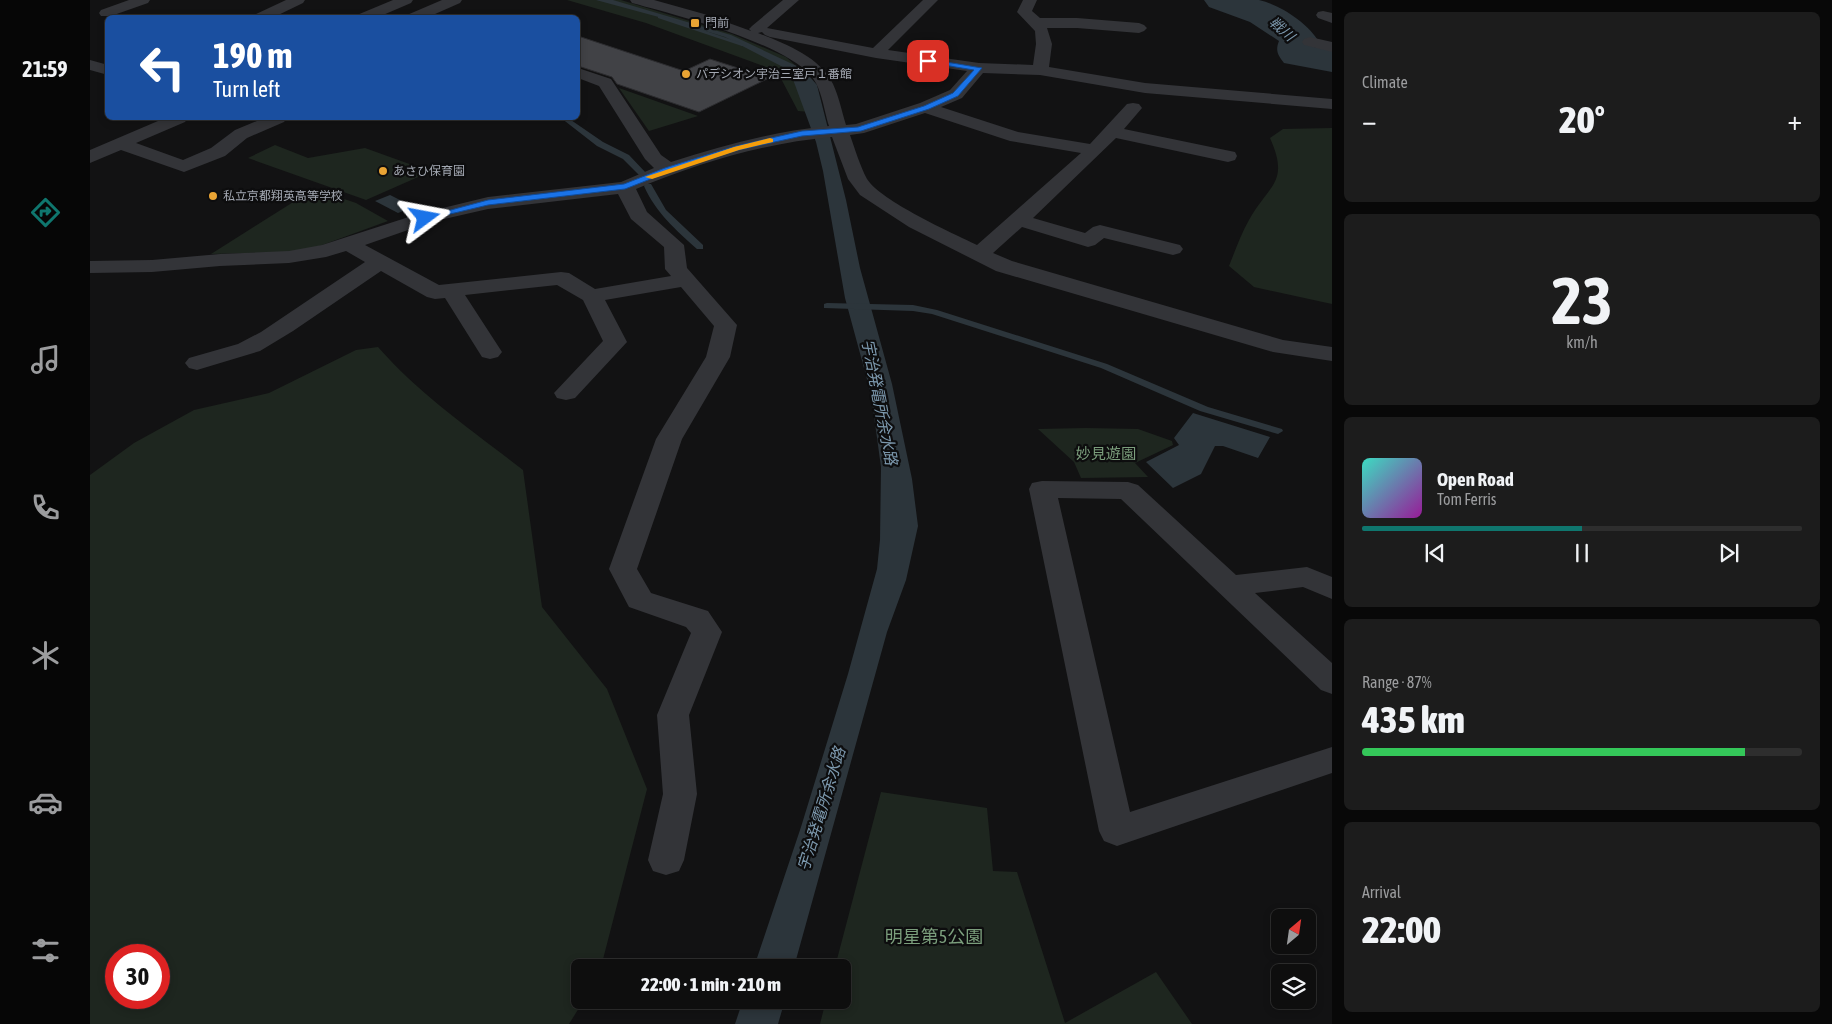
<!DOCTYPE html>
<meta charset="utf-8">
<style>
:root{--surface:#0e0e0e;--page:#1c1c1c;--text:#f1f3f6;--muted:#9b9c9e;--line:#2e2e2e;--accent:#0f766e}
body{margin:0;font-family:"Asap Condensed","Noto Sans JP",sans-serif;background:var(--page);color:var(--text);height:100vh;display:flex;flex-direction:column;font-size:19px;white-space:nowrap}
*{box-sizing:border-box;margin:0}
p{font-size:16px;color:var(--muted)}
.icon{flex:none;width:28px;height:28px;fill:none;stroke:currentColor;stroke-width:2;stroke-linecap:round;stroke-linejoin:round}
.map{position:relative;flex:1;overflow:hidden}
.sheet{display:flex;flex-direction:column;gap:12px;padding:12px;background:#080808;width:500px}
.sheet>*{flex:none}
.banner{position:absolute;left:15px;top:15px;width:475px;height:105px;border-radius:8px;box-shadow:0 2px 8px #0003,0 0 0 1px var(--line);background:#1a4fa0;color:#fff;overflow:hidden}
.needle{width:32px;rotate:29deg}
.tools{position:absolute;left:1181px;top:909px;display:grid;gap:10px}
.tools a{display:grid;place-items:center;width:45px;height:45px;border-radius:8px;background:var(--surface);box-shadow:0 2px 8px #0003,0 0 0 1px var(--line);font-size:25px}
.speed{position:absolute;left:15px;top:944px;display:flex;gap:10px;font-size:25px;font-weight:700;text-align:center}
.speed>*{display:grid;place-content:center;width:65px;height:65px;border-radius:50%;background:var(--surface);box-shadow:0 2px 8px #0003,0 0 0 1px var(--line);line-height:1}
.speed .limit{border:8px solid #d22;background:#fff;color:#111}
.pin{position:absolute;display:grid;place-items:center;width:42px;height:42px;color:#fff;margin:-21px;border-radius:10px;box-shadow:0 2px 8px #0006}
.me{position:absolute;width:55px;margin:-28px;rotate:77deg;stroke-linejoin:round;filter:drop-shadow(0 0 4px #0008)}
.turn{display:flex;align-items:center;gap:18px;height:105px;padding:0 25px;font-size:22px}
.turn .icon{width:65px;height:65px;stroke-width:2.5}
.turn b{display:block;font-size:35px;line-height:42px}
.big{font-size:38px;font-weight:800;line-height:1.1}
.sheet .card{flex:1;display:flex;flex-direction:column;justify-content:center;gap:8px;min-width:0;padding:0 18px;border-radius:8px;background:var(--page)}
.sheet .dial{align-items:center;gap:0}
.dial b{font-size:65px;line-height:1}
.song{display:flex;align-items:center;gap:15px}
.cover{width:60px;height:60px;border-radius:8px;background:linear-gradient(135deg,hsl(170 70% 55%),hsl(300 70% 35%))}
.played{height:5px;border-radius:2px;background:linear-gradient(90deg,var(--accent) 50%,var(--line) 50%)}
.keys{display:flex;justify-content:space-around;direction:ltr}
.heat{display:flex;justify-content:space-between;align-items:center;font-size:28px;direction:ltr}
.charge{height:8px;border-radius:4px;background:linear-gradient(90deg,#34c759 87%,var(--line) 0)}
.trip{position:absolute;left:481px;top:959px;width:280px;height:50px;border-radius:8px;background:var(--surface);box-shadow:0 2px 8px #0003,0 0 0 1px var(--line);font-weight:800;line-height:50px;text-align:center}
main{display:flex;flex:1;min-height:0}
.menu{display:flex;flex-direction:column;width:90px;justify-content:space-around;align-items:center;background:#060606;color:var(--muted)}
.menu .icon{width:35px;height:35px}
.menu .on{color:var(--accent)}
.menu b{font-size:22px;color:var(--text)}
.map>svg:first-child{display:block}
.green{fill:#1e261f;fill-rule:evenodd}
.water{fill:#2c353b}
.lines{fill:none;stroke-linecap:round;stroke-linejoin:round}
.stream{fill:#2c353b;fill-rule:evenodd}
.river{fill:#2c353b;fill-rule:evenodd}
.building{fill:#414246;stroke:#2c2c2f}
.minor{fill:#333438;fill-rule:evenodd}
.route{fill:#1a73e8;stroke:#114b97}
.slow{fill:#f59e0b}
.poi-dot{fill:#e9a434;stroke:#0d0d0e;stroke-width:2}
.labels{text-anchor:middle;dominant-baseline:central;stroke-width:4.5;stroke-linejoin:round;paint-order:stroke}
.far-poi-label{font-size:12px;fill:#a4a9b3;stroke:#0d0d0e;text-anchor:start}
.far-water-label{font-size:14px;font-style:italic;fill:#7c98ad;stroke:#0d0d0e}
.park-label{font-size:15px;fill:#7b9e7c;stroke:#0d0d0e}
.water-label{font-size:16px;font-style:italic;fill:#7c98ad;stroke:#0d0d0e}
.near-park-label{font-size:18px;fill:#7b9e7c;stroke:#0d0d0e}
</style>
<main>
<nav class="menu">
<b>21:59</b>
<svg class="icon on" aria-label="directions" viewBox="0 0 24 24"><path d="M12 3l9 9-9 9-9-9zM9 14v-3h6M13 9l2 2-2 2"/></svg>
<svg class="icon" aria-label="music" viewBox="0 0 24 24"><path d="M9 18V5l10-2v13"/><circle cx="6" cy="18" r="3"/><circle cx="16" cy="16" r="3"/></svg>
<svg class="icon" aria-label="phone" viewBox="0 0 24 24"><path d="M5 4h4l2 5-3 2q2 4 5 5l2-3 5 2v4C11 20 4 13 5 4z"/></svg>
<svg class="icon" aria-label="climate" viewBox="0 0 24 24"><path d="M12 3v18M4 7l16 10M4 17L20 7"/></svg>
<svg class="icon" aria-label="car" viewBox="0 0 24 24"><path d="M5 17H2v-5l4-1 3-4h7l3 4 3 1v5h-3M9 17h6M6 11h13"/><circle cx="7" cy="17" r="2"/><circle cx="17" cy="17" r="2"/></svg>
<svg class="icon" aria-label="filters" viewBox="0 0 24 24"><path d="M4 7h16M4 17h16"/><circle cx="9" cy="7" r="2"/><circle cx="15" cy="17" r="2"/></svg>
</nav>
<div class="map">
<svg width="1242" height="1024" viewBox="0 0 1242 1024">
<rect width="100%" height="100%" fill="#121213"/>
<g class="green">
<path d="M477,0H531L642,34L696,57L715,74L733,113L708,111L687,71L556,23Z"/>
<path d="M529,88L608,116L559,131Z"/>
<path d="M1242,128V304L1164,287L1139,266C1145,251 1151,234 1159,220C1179,184 1200,183 1180,138L1193,129Z"/>
<path d="M185,145L218,158L275,148L325,166L320,169L335,174L276,200L158,158Z"/>
<path d="M224,189L266,203L298,221L224,248L198,252L121,254Z"/>
<path d="M288,347C330,395 383,431 433,470L452,607L517,689L557,789L511,967L490,968V1000H494L479,1024H0V475L44,443L104,410L179,393L266,350ZM26,955H69V998H26Z"/>
<path d="M996,428L1048,429L1082,441L1083,445L1045,463L1058,477L991,478L984,462L948,429Z"/>
<path d="M791,792L897,808L903,871L927,872L975,1023L1066,972L1102,1024H730L736,1000H752V968L745,967Z"/>
</g>
<g class="water">
<path d="M506,0H523L641,35L713,69L727,85L756,200L770,268L802,384L822,479L828,526L816,580L797,632L704,967H664L711,827L758,674L787,569L790,540L791,467L781,394L755,298L733,171L726,142L701,74L691,66L635,37L576,19Z"/>
<path d="M300,195L324,207L308,213L285,201Z"/>
<path d="M1103,413L1180,437L1168,458L1133,446H1125L1111,474L1083,488L1056,462L1089,445L1084,438Z"/>
<path d="M653,1000H695L688,1024H645Z"/>
</g>
<g class="lines">
<g class="stream">
<path d="M568,16H572L657,45L652,46L568,18Z"/>
<path d="M471,118H478L513,142L539,155L556,173L549,175L533,159L507,146Z"/>
<path d="M555,184H561L576,210L613,245V249H607C586,230 566,213 554,186Z"/>
<path d="M737,303L823,305L847,310L1017,364L1118,407L1192,429L1193,431L1188,434L1110,411L1011,368L842,314L823,311L734,308V304Z"/>
</g>
<path class="river" d="M1114,0C1131,0 1152,0 1169,0C1190,5 1216,22 1227,39L1224,47L1242,50V72L1194,63C1188,55 1185,51 1189,41L1186,39L1160,22L1119,7Z"/>
</g>
<path class="building" d="M488,36L594,71L620,59L679,78L609,112L527,84L522,77L488,66Z"/>
<g class="lines">
<g class="minor">
<path d="M39,0H60L58,3L21,16H11L9,13L11,10Z"/>
<path d="M196,0H215L213,3L182,18H162L164,15Z"/>
<path d="M303,0H323L321,3L286,18H265L267,15Z"/>
<path d="M352,0H372L370,3L336,18H315L317,15Z"/>
<path d="M540,0H564L614,14L661,31L659,29L662,26L693,0H709L677,28L783,48L833,0H848L798,50L889,63L943,65L946,44L945,31L927,12L933,0H947L942,11L950,18H987L1049,23L1054,25L1057,28L1054,31L1049,33L987,28H957L962,44L959,67L1055,83L1242,99V109L1055,93L950,75L893,73L872,98L851,107L928,132L1000,144L1037,104L1043,103L1049,104L1052,108L1034,129L1145,152L1147,156L1145,160L1138,162L1026,138L943,218L995,233L1003,227L1010,225L1090,245L1093,249L1090,253L1083,255L1014,238L1005,245L998,247L932,227L903,253L922,261L1193,340L1242,347V361L1183,352L906,271L819,227L770,195L758,179L742,137C674,143 609,163 546,189L557,212L594,245L597,268L647,325L640,357L592,439L547,569L561,593L618,611L632,632L599,715L607,794L594,860L589,871L576,875L563,871L558,860L573,794L567,715L601,633L596,627L539,607L519,569L566,439L616,357L624,326L591,287L515,300L537,342L485,398L476,400L467,398L464,393L513,341L493,300L467,285L375,295L412,352L408,357L400,359L392,357L355,298L345,299L337,297L291,271L203,331L170,351L107,370L99,368L95,363L99,358L148,344L171,332L275,262L256,251L236,257L199,263L130,266L62,272L0,273V261L62,260L130,254L199,251L232,245L328,214L398,197L531,182L564,168L555,159L509,86L488,78V68L521,79L571,155L581,162C633,146 684,131 739,126C734,111 732,88 721,76C692,42 586,15 542,3ZM672,32L675,35L680,37L786,58L877,71L860,90L830,103L766,124L756,125C752,112 749,97 743,84C729,56 695,44 668,33ZM835,113L920,141L991,153L887,245C862,233 791,201 777,179C770,166 765,149 760,135L774,133ZM528,194L541,219L574,247L575,269L581,276L505,289L479,273L471,272L349,285L275,245L341,222L398,209Z"/>
<path d="M1233,11L1242,13V23L1228,18L1226,15L1228,12Z"/>
<path d="M1220,37L1242,42V52L1214,45L1212,42L1214,39Z"/>
<path d="M0,60L18,65V75L0,70Z"/>
<path d="M75,118H98L95,122L46,143L93,160L121,148L145,130L174,118H197L194,122L157,138L135,156L94,172L31,150L0,163V150Z"/>
<path d="M952,481L1038,482L1048,485L1146,575L1217,567L1242,577V599L1213,587L1165,593L1242,663V694L1231,690L1031,499L968,498L1040,812L1242,747V773L1027,846L1014,841L1009,831L939,489L942,483Z"/>
</g>
</g>
<path class="route" d="M838,59L892,68L868,96L839,109L771,131L712,136L648,150L581,171L535,189L398,205L335,220L331,218L398,200L534,184L575,168L646,146L712,131L768,127L834,106L863,93L884,70L835,62L834,61Z"/>
<path class="slow" d="M680,138L683,139V142L649,150L562,179L555,177L644,147Z"/>
<g class="poi-dot">
<rect x="600" y="18" width="10" height="10" rx="2.5"/>
<circle cx="596" cy="74" r="5"/>
<circle cx="293" cy="171" r="5"/>
<circle cx="123" cy="196" r="5"/>
</g>
<g class="labels">
<g class="far-poi-label">
<text x="615" y="23">門前</text>
<text x="606" y="74">パデシオン宇治三室戸１番館</text>
<text x="303" y="171">あさひ保育園</text>
<text x="133" y="196">私立京都翔英高等学校</text>
</g>
<g class="far-water-label">
<text transform="translate(1192 29) rotate(41)">戦川</text>
</g>
<g class="park-label">
<text x="1016" y="453">妙見遊園</text>
</g>
<g class="water-label">
<text transform="translate(790 402) rotate(79)">宇治発電所余水路</text>
<text transform="translate(731 809) rotate(-73)">宇治発電所余水路</text>
</g>
<g class="near-park-label">
<text x="844" y="936">明星第5公園</text>
</g>
</g>
</svg>
<div class="tools">
<a><svg class="needle" viewBox="-14 -14 28 28"><path d="M0-13l5 13h-10z" fill="#e53935"/><path d="M0 13l5-13h-10z" fill="#9b9c9e"/></svg></a>
<a><svg class="icon" aria-label="layers" viewBox="0 0 24 24"><path d="M12 4l9 5-9 5-9-5zM3 14l9 5 9-5"/></svg></a>
</div>
<div class="speed"><div class="limit">30</div></div>
<div class="pin" style="left:838px;top:61px;background:#d93025"><svg class="icon" aria-label="arrive" viewBox="0 0 24 24"><path d="M6 21V4h12l-3 4 3 4H6"/></svg></div>
<svg class="me" style="left:335px;top:218px" viewBox="-20 -20 40 40"><path d="M0-17L14 15 0 8-14 15z" fill="#1a73e8" stroke="#fff" stroke-width="4"/></svg>
<div class="trip">22:00 · 1 min · 210 m</div>
<div class="banner">
<div class="turn"><svg class="icon" aria-label="left" viewBox="0 0 24 24"><path d="M17 20v-9H6M10 6l-5 5 5 5"/></svg><div><b>190 m</b>Turn left</div></div>
</div>
</div>
<section class="sheet">
<div class="card"><p>Climate</p>
<div class="heat"><a>−</a><b class="big">20°</b><a>+</a></div>
</div>
<div class="card dial"><b>23</b><p>km/h</p></div>
<div class="card">
<div class="song"><i class="cover"></i><div><b>Open Road</b><p>Tom Ferris</p></div></div>
<div class="played"></div>
<div class="keys"><svg class="icon" aria-label="previous" viewBox="0 0 24 24"><path d="M18 5L8 12l10 7zM5 5v14"/></svg><svg class="icon" aria-label="pause" viewBox="0 0 24 24"><path d="M8 5v14M16 5v14"/></svg><svg class="icon" aria-label="next" viewBox="0 0 24 24"><path d="M6 5l10 7-10 7zM19 5v14"/></svg></div>
</div>
<div class="card"><p>Range · 87%</p><b class="big">435 km</b><div class="charge"></div></div>
<div class="card"><p>Arrival</p><b class="big">22:00</b></div>
</section>
</main>
